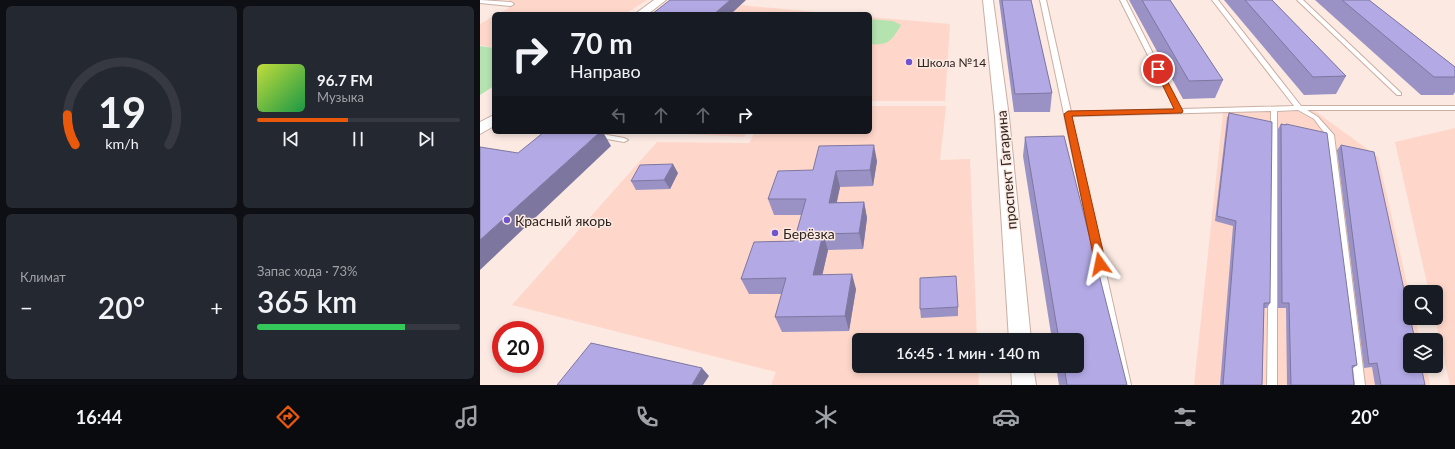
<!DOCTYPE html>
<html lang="ru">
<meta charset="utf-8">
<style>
:root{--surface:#171b24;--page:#242831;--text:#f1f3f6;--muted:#9ea1a6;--line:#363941;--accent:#ea580c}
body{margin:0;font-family:Lato,sans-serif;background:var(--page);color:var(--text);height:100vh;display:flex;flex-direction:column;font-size:15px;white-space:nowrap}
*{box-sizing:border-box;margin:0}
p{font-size:13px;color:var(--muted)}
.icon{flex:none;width:22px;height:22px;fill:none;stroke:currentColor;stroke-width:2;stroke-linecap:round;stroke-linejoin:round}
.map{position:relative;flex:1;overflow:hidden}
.panel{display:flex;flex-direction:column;gap:6px;padding:6px;background:#0d0f14;width:480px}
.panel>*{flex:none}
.guide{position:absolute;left:12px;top:12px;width:380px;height:122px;border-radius:6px;box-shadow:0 2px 6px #0003;background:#171b24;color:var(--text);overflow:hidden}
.controls{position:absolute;left:923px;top:285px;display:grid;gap:8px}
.controls a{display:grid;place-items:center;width:40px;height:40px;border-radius:6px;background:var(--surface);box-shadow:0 2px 6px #0003;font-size:20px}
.speed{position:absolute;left:12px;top:321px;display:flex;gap:8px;font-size:20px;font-weight:700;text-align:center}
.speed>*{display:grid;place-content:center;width:52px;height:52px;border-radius:50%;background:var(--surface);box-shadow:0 2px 6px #0003;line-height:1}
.speed .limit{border:6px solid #d22;background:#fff;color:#111}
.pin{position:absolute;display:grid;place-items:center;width:34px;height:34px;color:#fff;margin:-17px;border:2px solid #fff;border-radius:50%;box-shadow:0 1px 4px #0007}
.me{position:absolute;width:44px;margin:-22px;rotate:348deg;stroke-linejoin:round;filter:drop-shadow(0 0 3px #0008)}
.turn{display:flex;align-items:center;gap:14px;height:84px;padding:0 12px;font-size:18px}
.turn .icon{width:52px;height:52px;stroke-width:2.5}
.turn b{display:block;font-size:28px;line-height:34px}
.lanes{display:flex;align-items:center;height:38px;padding:0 12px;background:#0003;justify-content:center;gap:20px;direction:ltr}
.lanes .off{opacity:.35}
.big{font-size:30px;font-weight:600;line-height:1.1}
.panel .card{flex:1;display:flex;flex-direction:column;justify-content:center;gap:6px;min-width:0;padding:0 14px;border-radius:6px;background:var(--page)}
.panel .dial{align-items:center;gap:0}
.dial svg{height:104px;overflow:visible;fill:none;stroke:var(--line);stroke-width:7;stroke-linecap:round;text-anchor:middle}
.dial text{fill:var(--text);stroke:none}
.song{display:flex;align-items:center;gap:12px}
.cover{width:48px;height:48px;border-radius:6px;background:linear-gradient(135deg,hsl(70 70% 55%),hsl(140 70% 35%))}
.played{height:4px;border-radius:2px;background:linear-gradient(90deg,var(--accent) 45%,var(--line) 45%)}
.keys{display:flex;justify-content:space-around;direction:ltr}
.heat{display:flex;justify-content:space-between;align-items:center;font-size:22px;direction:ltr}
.charge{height:6px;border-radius:3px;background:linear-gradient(90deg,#34c759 73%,var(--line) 0)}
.panel .tiles{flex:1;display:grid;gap:6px;grid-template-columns:repeat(2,1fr)}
.trip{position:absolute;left:372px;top:333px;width:232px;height:40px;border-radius:6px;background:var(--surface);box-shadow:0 2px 6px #0003;font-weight:600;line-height:40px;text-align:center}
.tabs{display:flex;height:64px;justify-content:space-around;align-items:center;background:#090b0e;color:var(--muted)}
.tabs .icon{width:28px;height:28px}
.tabs .current{color:var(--accent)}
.tabs b{font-size:18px;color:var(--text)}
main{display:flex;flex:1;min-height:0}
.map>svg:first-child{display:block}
.built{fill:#fed7ca}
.green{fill:#b5e3b0}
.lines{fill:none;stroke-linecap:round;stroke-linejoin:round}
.lane-casing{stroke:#cbaea3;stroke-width:2}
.street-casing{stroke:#cbaea3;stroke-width:2}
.lane{fill:#fff;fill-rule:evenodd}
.street{fill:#fff;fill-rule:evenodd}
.wall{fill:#9a92c5}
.shaded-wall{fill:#7d77a0}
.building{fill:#b3aae5;stroke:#7d77a0}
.route{fill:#ea580c;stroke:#983908}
.poi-dot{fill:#7054ce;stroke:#fbe9e2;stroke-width:1.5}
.labels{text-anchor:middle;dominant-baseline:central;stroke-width:3;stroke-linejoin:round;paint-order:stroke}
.far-poi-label{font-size:12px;fill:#2e231f;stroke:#fbe9e2;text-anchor:start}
.street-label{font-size:14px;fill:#2e231f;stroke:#fbe9e2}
.poi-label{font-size:14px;fill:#2e231f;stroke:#fbe9e2;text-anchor:start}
</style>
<main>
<section class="panel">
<div class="tiles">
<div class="card dial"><svg viewBox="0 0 100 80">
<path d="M14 69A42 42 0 1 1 86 69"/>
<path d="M14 69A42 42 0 0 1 8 46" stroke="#ea580c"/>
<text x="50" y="56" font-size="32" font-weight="700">19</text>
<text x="50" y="72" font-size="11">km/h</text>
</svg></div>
<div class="card">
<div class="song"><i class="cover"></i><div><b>96.7 FM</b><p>Музыка</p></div></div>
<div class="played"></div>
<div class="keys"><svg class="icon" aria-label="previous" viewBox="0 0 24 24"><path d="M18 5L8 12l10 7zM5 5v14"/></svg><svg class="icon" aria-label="pause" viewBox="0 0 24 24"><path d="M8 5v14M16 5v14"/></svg><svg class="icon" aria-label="next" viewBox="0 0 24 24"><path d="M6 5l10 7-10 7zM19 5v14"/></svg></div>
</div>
<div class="card"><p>Климат</p>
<div class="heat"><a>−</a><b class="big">20°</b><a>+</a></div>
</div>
<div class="card"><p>Запас хода · 73%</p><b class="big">365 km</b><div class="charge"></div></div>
</div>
</section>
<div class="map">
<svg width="975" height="385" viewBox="0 0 975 385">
<rect width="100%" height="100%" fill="#fbe9e2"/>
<g class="built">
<path d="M29,0H167L145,14H18L29,8Z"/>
<path d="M205,0L358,14H187Z"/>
<path d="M14,16V48L0,45V24Z"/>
<path d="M390,17L470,24L465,101H390Z"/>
<path d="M390,106H466L460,160L490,159L497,340H379V366H498L499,385H291L296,372L32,305L177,142L269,143L275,132H390Z"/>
<path d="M835,111L898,157L930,297V318H935L940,340H930V366H946L950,385H714L743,113Z"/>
<path d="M975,128V385H970L955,318L956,292H949L915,142Z"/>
<path d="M169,132H267L264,137Z"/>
</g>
<g class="green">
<path d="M390,19L413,21L421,25C412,40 409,46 390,44Z"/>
<path d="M0,46L14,48V86L0,95Z"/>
</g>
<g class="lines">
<g class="lane-casing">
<g id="lane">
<path d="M0,0L31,2L34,4L31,6L0,3Z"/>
<path d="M560,0H566L591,112L695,109L640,0H646L701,109L814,106L732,0H738L821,106H975V110H827L838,117L854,135L885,385H875L846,135L834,119L818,110L797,111V385H787L791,111L591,116L651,385H641Z"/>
<path d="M817,0H823L921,93V95H917Z"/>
<path d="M113,133H116L144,138L148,140L144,142L116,137H113L112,135Z"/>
</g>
</g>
<g class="street-casing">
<g id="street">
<path d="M174,0H186L168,14H155Z"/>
<path d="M503,0H513L529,117L551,340H529L515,117Z"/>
<path d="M14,115V126L0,134V122Z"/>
<path d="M531,366H553L556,385H532Z"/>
</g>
</g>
<use href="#lane" class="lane"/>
<use href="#street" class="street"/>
</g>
<g class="wall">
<path d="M519,0H551L572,93L570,112H534Z"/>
<path d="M649,0H690L743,80L735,98L703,99Z"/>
<path d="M744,0H792L866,76L856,94L824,95Z"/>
<path d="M835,0H889L975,67V92L973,95H941Z"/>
<path d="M749,113L790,303L787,308H784L782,385H740L753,226L735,221L747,118Z"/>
<path d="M801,124L805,125L806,124L877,365L872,369L874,385H807L806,308H798V129Z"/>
<path d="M545,137L647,385H579L576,366H597V340H572L543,156Z"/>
<path d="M861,145L945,385H895L892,367L884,368L857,150Z"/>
<path d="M397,161L393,186L360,187L357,202H384L387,218L383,249L348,250L342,275L376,289L369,331L302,332L295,317L302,294H269L261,279L314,241L322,215H294L288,199L333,170Z"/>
<path d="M198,173L190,189L156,190L151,181Z"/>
<path d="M478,307V316L441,318L440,309Z"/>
</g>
<g class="shaded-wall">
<path d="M250,0H266L251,14H234Z"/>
<path d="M120,132H123L131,146L0,270V240Z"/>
<path d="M394,145L397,161L393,186L390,170Z"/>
<path d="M193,164L198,173L190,189L184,180Z"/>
<path d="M356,171L360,187L353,218L349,203Z"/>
<path d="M384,202L387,218L383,249L379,233Z"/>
<path d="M343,234L348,250L339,290L333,275Z"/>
<path d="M372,274L376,289L369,331L365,316Z"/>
<path d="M222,368L229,376L223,385H212Z"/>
</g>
<g class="building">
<path d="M190,0H250L234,14H172Z"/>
<path d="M522,0H551L572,93L535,94Z"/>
<path d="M662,0H690L743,80L709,81Z"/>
<path d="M765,0H792L866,76L833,77Z"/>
<path d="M862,0H889L975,67V77H954Z"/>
<path d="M749,113L792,122L790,303H784L782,385H743L756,221L737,216Z"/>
<path d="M801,124L806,125V124L847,133L877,365L872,366L874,385H811L809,303H802Z"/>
<path d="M64,132H120L0,240V147L38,153Z"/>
<path d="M584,136L647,385H587L584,366H597V340H579L545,137Z"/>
<path d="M394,145L390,170L356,171L349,203L384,202L379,233L343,234L333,275L372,274L365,316L295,317L306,278L261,279L274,242L314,241L326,199H288L298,171L333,170L339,146Z"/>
<path d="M861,145L894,152L935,340H930V366H941L945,385H901L897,363L889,364Z"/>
<path d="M193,164L184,180L151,181L160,165Z"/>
<path d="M476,276L478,307L440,309V278Z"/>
<path d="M111,343L222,368L212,385H77Z"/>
</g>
<path class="route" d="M676,68L681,69L703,111L702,113L592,116L626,264L620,269L615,264L584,114L588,111L694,109L675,69Z"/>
<g class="poi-dot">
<circle cx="429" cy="62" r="4"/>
<circle cx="27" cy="220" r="4"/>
<circle cx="295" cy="233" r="4"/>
</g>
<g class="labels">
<g class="far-poi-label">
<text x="437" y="62">Школа №14</text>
</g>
<g class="street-label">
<text transform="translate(526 170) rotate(-95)">проспект Гагарина</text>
</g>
<g class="poi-label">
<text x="35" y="220">Красный якорь</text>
<text x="303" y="233">Берёзка</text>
</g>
</g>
</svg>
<div class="controls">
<a><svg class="icon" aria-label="search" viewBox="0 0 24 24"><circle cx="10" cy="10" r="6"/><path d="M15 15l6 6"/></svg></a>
<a><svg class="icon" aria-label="layers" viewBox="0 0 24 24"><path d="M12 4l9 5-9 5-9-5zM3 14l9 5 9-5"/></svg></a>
</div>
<div class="speed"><div class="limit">20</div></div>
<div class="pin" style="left:678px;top:69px;background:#d93025"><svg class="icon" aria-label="arrive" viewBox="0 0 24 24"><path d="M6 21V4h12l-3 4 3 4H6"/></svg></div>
<svg class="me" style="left:620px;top:264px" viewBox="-20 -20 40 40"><path d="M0-17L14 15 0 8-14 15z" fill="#ea580c" stroke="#fff" stroke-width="4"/></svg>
<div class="trip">16:45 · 1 мин · 140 m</div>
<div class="guide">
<div class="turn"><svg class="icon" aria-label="right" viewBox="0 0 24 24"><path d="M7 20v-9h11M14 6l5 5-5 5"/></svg><div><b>70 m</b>Направо</div></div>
<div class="lanes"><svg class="icon off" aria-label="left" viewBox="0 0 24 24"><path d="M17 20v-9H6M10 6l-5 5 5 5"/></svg><svg class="icon off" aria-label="ahead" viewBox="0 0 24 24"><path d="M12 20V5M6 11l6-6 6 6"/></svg><svg class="icon off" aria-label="ahead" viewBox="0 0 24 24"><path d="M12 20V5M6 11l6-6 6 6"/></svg><svg class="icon" aria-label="right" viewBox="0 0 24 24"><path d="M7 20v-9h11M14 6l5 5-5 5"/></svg></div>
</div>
</div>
</main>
<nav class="tabs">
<b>16:44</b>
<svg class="icon current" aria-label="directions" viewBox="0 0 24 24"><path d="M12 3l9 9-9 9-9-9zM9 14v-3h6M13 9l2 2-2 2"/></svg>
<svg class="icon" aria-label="music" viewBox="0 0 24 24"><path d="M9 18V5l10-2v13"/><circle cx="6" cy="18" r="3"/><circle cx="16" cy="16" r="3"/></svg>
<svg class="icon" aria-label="phone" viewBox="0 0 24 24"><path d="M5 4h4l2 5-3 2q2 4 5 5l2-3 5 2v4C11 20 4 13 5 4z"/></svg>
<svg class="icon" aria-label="climate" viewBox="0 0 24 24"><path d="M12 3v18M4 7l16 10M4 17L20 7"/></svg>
<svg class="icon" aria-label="car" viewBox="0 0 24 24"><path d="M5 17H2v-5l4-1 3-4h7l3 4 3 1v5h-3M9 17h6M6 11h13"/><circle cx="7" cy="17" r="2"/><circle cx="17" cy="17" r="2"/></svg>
<svg class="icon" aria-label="filters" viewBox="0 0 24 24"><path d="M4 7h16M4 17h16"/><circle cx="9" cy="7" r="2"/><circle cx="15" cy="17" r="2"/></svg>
<b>20°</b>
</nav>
